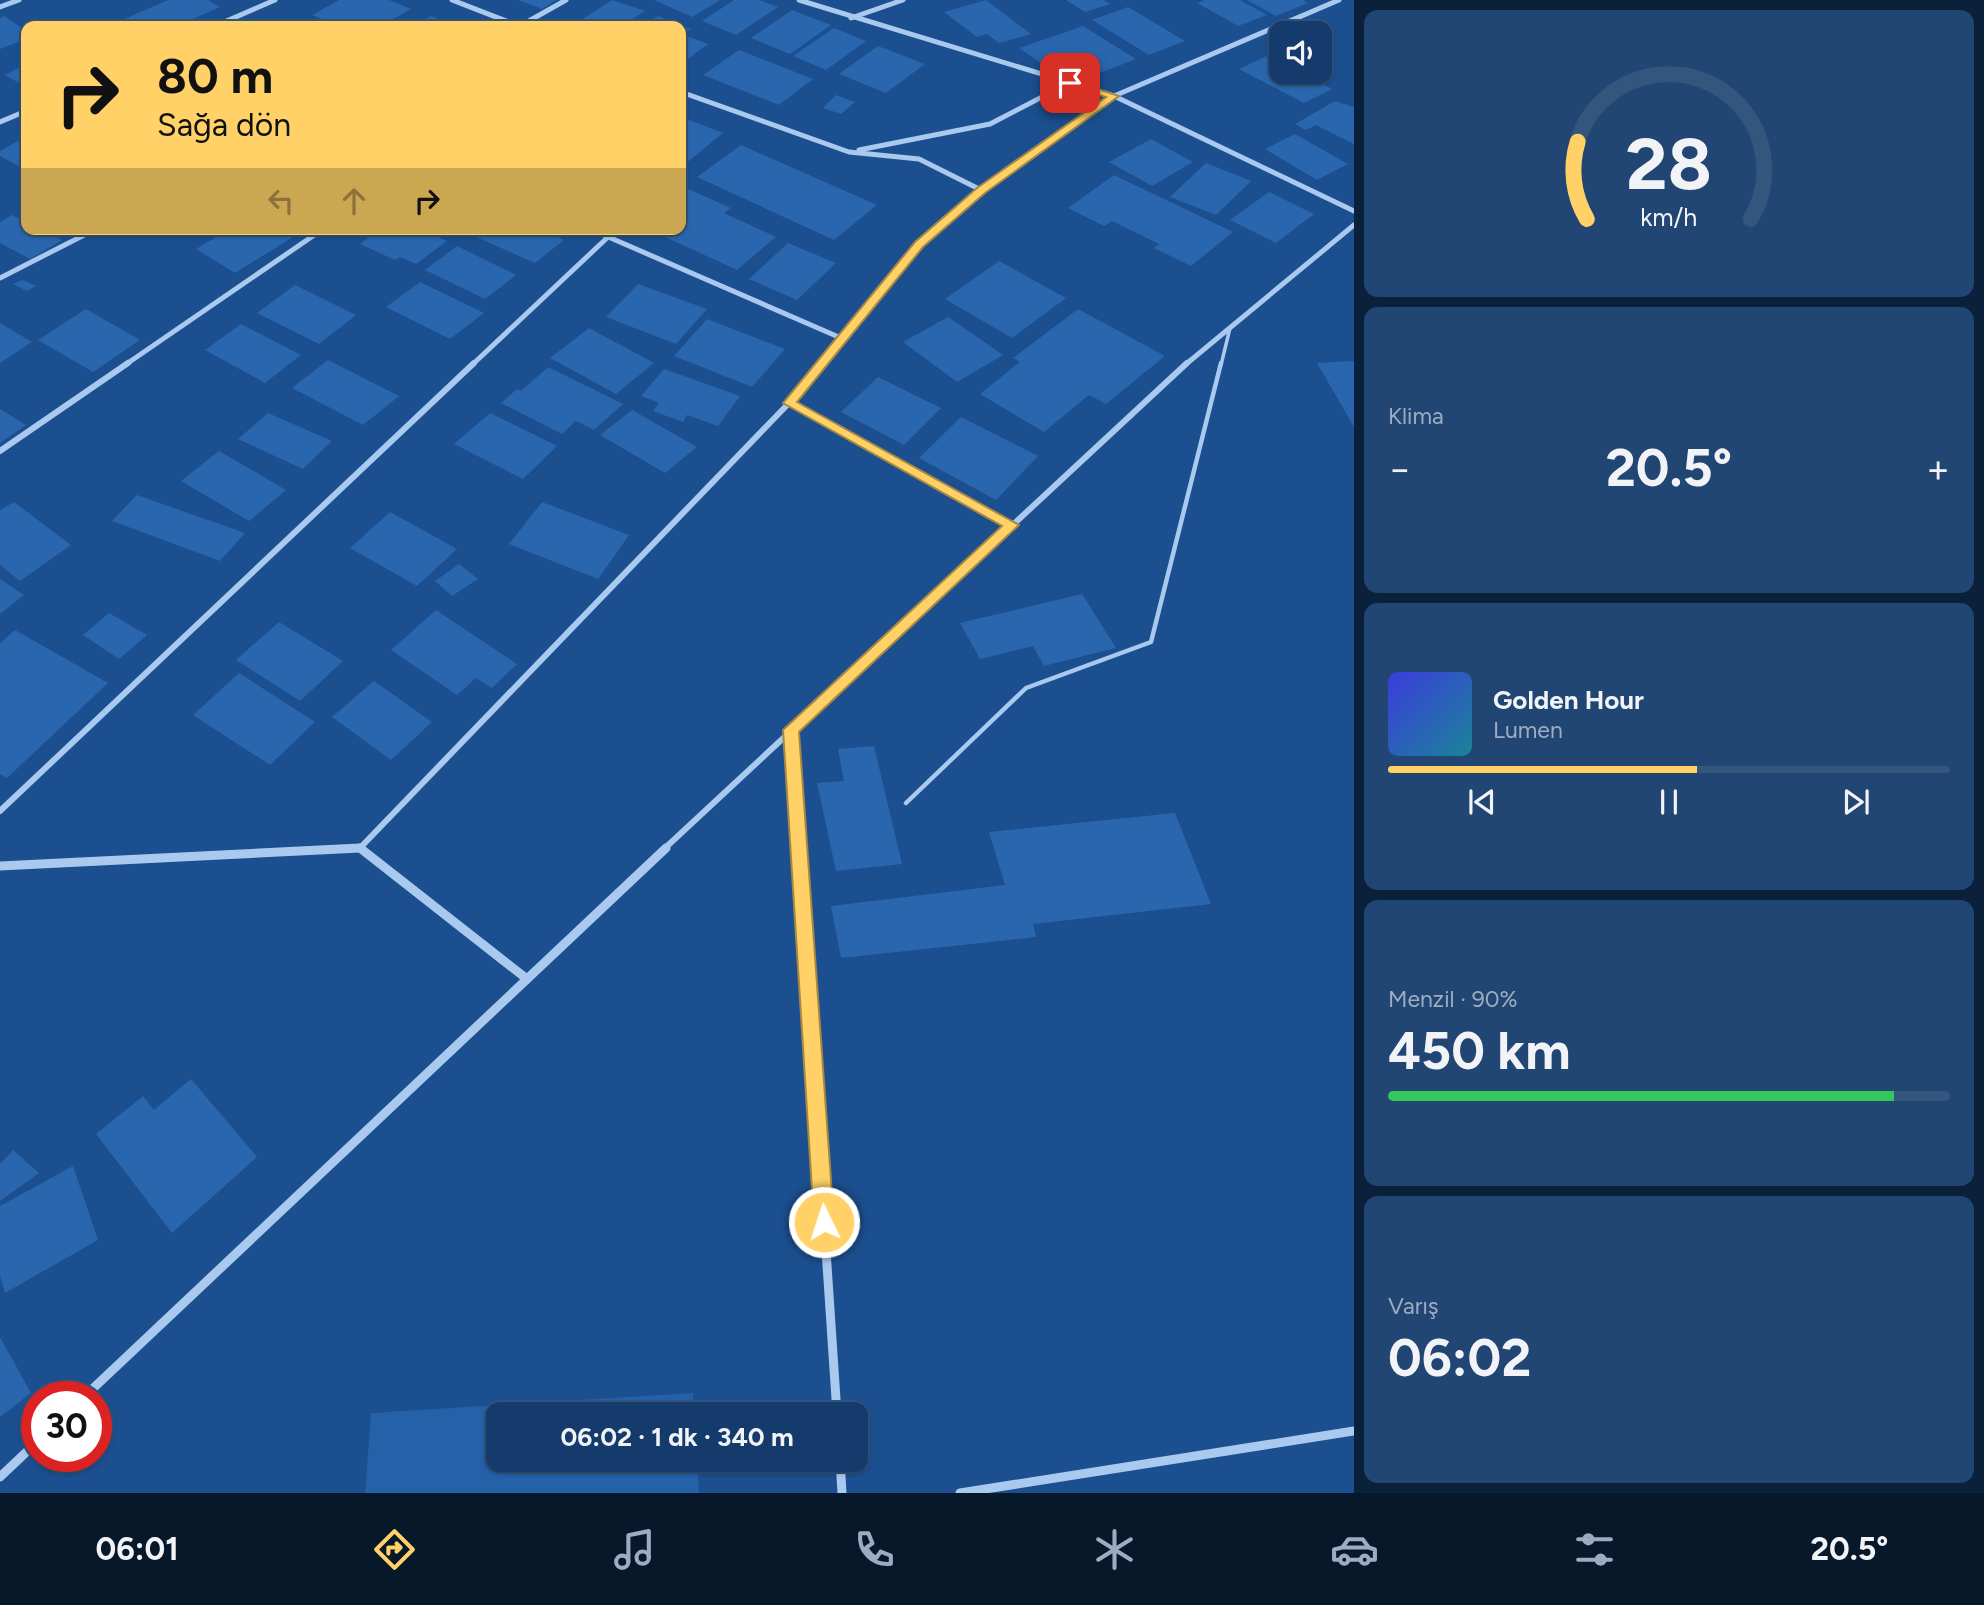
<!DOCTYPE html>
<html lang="tr">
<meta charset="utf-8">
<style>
:root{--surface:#143b6b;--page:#214673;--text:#f1f3f6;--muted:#9dadc1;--line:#33557e;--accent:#ffd166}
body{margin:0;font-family:Figtree,sans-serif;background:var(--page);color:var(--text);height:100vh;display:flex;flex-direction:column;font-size:26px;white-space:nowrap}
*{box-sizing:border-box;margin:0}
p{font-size:23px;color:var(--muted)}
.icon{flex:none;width:38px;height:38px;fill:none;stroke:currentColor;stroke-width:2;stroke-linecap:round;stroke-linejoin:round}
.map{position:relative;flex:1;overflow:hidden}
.details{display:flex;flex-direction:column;gap:10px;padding:10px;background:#0b203b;width:630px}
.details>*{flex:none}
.hud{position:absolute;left:21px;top:21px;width:665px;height:214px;border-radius:14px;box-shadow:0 2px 5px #0004,0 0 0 2px var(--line);background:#ffd166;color:#111;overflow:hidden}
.controls{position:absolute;left:1269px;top:21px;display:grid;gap:14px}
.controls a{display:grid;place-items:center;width:63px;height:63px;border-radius:14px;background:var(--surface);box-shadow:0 2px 5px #0004,0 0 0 2px var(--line);font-size:35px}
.speed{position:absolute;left:21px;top:1381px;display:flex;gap:14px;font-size:35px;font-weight:700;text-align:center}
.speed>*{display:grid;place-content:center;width:91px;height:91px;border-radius:50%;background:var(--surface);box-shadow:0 2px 5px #0004,0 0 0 2px var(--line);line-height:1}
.speed .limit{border:10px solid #d22;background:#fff;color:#111}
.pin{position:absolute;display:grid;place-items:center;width:60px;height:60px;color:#fff;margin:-30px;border-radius:14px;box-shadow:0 4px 10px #0006}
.me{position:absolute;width:77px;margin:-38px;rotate:356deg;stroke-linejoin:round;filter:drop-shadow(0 0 5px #0008)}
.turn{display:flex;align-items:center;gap:24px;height:147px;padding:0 21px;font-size:32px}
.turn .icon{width:91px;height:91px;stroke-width:2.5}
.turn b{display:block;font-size:49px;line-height:60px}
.lanes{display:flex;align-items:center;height:66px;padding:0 21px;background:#0003;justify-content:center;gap:35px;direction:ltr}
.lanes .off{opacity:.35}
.big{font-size:52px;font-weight:700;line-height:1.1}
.details .card{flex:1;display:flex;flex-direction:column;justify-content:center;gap:10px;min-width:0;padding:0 24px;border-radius:14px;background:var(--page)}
.details .dial{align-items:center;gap:0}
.dial svg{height:182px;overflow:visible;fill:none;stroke:var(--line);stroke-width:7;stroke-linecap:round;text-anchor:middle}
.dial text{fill:var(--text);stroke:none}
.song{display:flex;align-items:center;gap:21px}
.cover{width:84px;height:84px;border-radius:10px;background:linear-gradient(135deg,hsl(240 70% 55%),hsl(190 70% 35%))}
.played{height:7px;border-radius:4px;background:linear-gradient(90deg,var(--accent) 55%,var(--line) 55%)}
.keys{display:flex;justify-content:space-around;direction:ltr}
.heat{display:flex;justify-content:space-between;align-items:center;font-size:38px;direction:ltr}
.charge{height:10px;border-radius:5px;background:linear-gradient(90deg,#34c759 90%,var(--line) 0)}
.trip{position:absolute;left:486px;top:1402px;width:382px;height:70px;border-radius:14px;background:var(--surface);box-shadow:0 2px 5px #0004,0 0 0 2px var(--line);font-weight:700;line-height:70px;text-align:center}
.dock{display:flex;height:112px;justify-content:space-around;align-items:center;background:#08182b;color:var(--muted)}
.dock .icon{width:49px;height:49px}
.dock .current{color:var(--accent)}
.dock b{font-size:32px;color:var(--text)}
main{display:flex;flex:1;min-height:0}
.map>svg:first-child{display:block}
.green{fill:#2461a8}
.building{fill:#2a66ad}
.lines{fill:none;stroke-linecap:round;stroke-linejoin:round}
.service-far1{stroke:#a9c9ee;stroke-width:3.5}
.service{stroke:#a9c9ee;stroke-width:4.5}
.minor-far2{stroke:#a9c9ee;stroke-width:5}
.minor-far1{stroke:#a9c9ee;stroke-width:6}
.minor{stroke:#a9c9ee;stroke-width:9}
.route{fill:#ffd166;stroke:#a68842;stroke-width:2}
</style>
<main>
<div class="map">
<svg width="1354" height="1493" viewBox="0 0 1354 1493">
<rect width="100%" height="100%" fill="#1b4f8f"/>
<path class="green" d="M693,1393L694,1414H499V1460H697L699,1493H365L371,1413Z"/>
<g class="building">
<path d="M168,0H208L220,7L177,26H117L113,24Z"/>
<path d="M339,0H389L411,9L381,26H338L312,15Z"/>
<path d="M518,0H556L542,9Z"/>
<path d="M612,0L645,11L622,26L575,24Z"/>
<path d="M654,0H720L692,17Z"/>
<path d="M734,0H759L778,7L736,35L702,21Z"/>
<path d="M986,0L1031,34L999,43L987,34L977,37L944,12Z"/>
<path d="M1066,0H1104L1110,4L1085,12Z"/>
<path d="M1205,0H1240L1267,15L1238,26L1197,3Z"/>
<path d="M1247,0H1303L1308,3L1276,16Z"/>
<path d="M1128,7L1185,41L1149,55L1092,20Z"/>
<path d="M792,10L831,25L790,54L751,38Z"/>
<path d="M4,16L26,31V39L0,49V18Z"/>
<path d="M431,16L456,26H412Z"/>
<path d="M658,16L684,26L691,29L681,36V26H641Z"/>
<path d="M1083,26L1136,59L1084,79L1044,65L1019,48Z"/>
<path d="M834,28L866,41L826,70L793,56Z"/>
<path d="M684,35L708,44L681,64V38Z"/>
<path d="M878,46L925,64L886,93L839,74Z"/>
<path d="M739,50L813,79L779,105L703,75Z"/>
<path d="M1267,56L1281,63V72H1298L1332,89L1304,103L1239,69Z"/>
<path d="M26,64V87L5,75Z"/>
<path d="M836,95L855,102L841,114L823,108Z"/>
<path d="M1335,101L1354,107V144L1316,125L1306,130L1295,124Z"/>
<path d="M681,117L723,133L685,164L681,162Z"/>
<path d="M1295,134L1348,164L1317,180L1265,149Z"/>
<path d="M23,138L26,139V170L0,156V151Z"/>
<path d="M1151,139L1193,162L1152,186L1109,162Z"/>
<path d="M741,145L877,205L834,240L697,177Z"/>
<path d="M1206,163L1251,181L1216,215L1170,197Z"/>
<path d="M1114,175L1233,232L1191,266L1154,248L1159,244L1112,221L1104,226L1068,208Z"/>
<path d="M688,189L731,208L724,213L776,237L737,270L648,229H681V195Z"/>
<path d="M1269,192L1314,214L1276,243L1230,220Z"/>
<path d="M12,215L26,222V229H41L62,240L30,259L0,243V222Z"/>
<path d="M230,229H306L235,273L196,249Z"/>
<path d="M380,229H421L447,241L416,264L400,257L395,260L360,244Z"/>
<path d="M483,229H541L564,240L535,263L474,236Z"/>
<path d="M788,243L836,263L797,300L749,279Z"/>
<path d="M457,246L516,275L485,299L425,270Z"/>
<path d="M999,261L1066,298L1012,338L945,299Z"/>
<path d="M23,280L36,286L27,291L13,284Z"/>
<path d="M420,282L484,313L450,339L386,307Z"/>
<path d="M638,284L707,309L676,344L606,317Z"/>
<path d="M295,285L356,315L319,344L257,313Z"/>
<path d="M86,309L140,340L93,372L38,340Z"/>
<path d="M1078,309L1165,356L1106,404L1089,395L1044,432L980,394L1020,362L1013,358Z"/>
<path d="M948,317L1003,355L957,382L903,342Z"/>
<path d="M707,319L785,349L752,387L674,356Z"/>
<path d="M0,323L32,342L0,363Z"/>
<path d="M241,324L301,355L265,383L205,350Z"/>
<path d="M589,328L654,363L616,394L550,358Z"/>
<path d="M328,360L399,396L363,425L292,388Z"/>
<path d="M1354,361V427L1317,363Z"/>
<path d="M548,367L623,404L594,430L576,421L562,434L501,403L517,389L521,391Z"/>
<path d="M664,369L740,396L718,426L687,415L683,422L653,411L659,403L641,396Z"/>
<path d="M878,377L941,408L904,445L841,412Z"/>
<path d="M0,409L26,425L0,443Z"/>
<path d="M632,410L697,447L665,473L600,435Z"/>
<path d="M268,413L332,441L303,469L238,439Z"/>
<path d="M490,413L557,446L523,479L454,444Z"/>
<path d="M961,417L1038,456L996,500L919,458Z"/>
<path d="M219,451L286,490L249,521L181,481Z"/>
<path d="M137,495L245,533L220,561L112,521Z"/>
<path d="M14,502L71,545L20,581L0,565V510Z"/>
<path d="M542,502L629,535L598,579L509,544Z"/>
<path d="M390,512L457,549L417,586L350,548Z"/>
<path d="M459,564L478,579L452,596L435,581Z"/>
<path d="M0,579L24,595L0,614Z"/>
<path d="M1082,594L1116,648L1044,666L1033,646L980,659L960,623Z"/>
<path d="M436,610L517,664L492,688L476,678L457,695L391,650Z"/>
<path d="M109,613L147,635L119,659L83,635Z"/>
<path d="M279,622L343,661L300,701L236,660Z"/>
<path d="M15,630L108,683L7,778L0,774V643Z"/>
<path d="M239,673L315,722L270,765L193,715Z"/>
<path d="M374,681L432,722L391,760L332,717Z"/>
<path d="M874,746L902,864L836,871L817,783L844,781L838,749Z"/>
<path d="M1175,813L1211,904L1033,924L1036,937L841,958L831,906L1005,885L989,832Z"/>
<path d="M191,1079L257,1157L172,1233L96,1134L143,1096L154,1110Z"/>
<path d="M13,1150L39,1173L0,1201V1164Z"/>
<path d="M73,1166L98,1240L5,1293L0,1276V1206Z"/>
<path d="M0,1337L31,1393L0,1417Z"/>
</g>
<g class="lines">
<path class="service-far1" d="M1221,365L1230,328"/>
<path class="service" d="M906,803L1026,688L1151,642L1221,363"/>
<g class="minor-far2">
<path d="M452,0L519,26"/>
<path d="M799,0L1114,96L1354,211"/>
<path d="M0,7L19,0"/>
<path d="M851,18L903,0"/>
<path d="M215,26L275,0"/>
<path d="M520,26L566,0"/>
<path d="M681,92L849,152L919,159L981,190"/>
<path d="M0,122L26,111"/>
<path d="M859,150L990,124L1069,83"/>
<path d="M590,229L841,338"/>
<path d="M0,278L96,229"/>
<path d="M125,365L323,229"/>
<path d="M472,365L608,237"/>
<path d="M820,365L919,245L981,190L1114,96L1339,0"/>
<path d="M1185,365L1354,225"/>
</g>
<g class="minor-far1">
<path d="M789,403L1012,525"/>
<path d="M0,451L128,363"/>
<path d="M791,730L799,849"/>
<path d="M0,811L474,363"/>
<path d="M332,849L360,848L789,403L822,363"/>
<path d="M664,849L1187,363"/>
</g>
<g class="minor">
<path d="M360,848L527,979"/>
<path d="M799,848L837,1414"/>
<path d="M0,866L360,848"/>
<path d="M85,1396L666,848"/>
<path d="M840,1460L842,1493"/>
<path d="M0,1477L37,1442"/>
<path d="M960,1493L1354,1431"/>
</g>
</g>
<path class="route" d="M1070,80L1119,96L985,193L923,247L797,402L1019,525L799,732L834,1222L831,1229L824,1232L817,1229L814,1222L783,730L1002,526L783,403L915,242L977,188L1106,97L1066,85L1065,83Z"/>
</svg>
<div class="controls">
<a><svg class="icon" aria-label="sound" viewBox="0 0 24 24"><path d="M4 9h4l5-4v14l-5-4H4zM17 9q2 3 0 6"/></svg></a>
</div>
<div class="speed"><div class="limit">30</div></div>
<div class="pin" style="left:1070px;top:83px;background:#d93025"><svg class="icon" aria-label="arrive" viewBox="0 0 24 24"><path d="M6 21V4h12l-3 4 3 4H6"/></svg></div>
<svg class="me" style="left:824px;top:1222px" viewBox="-20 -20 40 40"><circle r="17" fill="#ffd166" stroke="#fff" stroke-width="3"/><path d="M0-11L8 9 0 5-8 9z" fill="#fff"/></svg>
<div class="trip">06:02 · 1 dk · 340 m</div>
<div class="hud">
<div class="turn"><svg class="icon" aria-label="right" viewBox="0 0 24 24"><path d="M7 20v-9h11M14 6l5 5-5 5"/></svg><div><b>80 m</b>Sağa dön</div></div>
<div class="lanes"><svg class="icon off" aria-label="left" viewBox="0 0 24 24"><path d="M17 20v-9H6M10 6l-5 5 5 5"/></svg><svg class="icon off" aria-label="ahead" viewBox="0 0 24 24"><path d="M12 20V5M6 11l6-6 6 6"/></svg><svg class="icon" aria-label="right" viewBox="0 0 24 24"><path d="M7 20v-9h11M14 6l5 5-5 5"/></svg></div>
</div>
</div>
<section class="details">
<div class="card dial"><svg viewBox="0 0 100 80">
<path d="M14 69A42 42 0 1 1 86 69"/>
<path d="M14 69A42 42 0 0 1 10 35" stroke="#ffd166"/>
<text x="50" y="56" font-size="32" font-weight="700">28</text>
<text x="50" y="72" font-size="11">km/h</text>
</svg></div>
<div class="card"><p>Klima</p>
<div class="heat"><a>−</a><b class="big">20.5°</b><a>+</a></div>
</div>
<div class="card">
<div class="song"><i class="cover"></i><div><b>Golden Hour</b><p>Lumen</p></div></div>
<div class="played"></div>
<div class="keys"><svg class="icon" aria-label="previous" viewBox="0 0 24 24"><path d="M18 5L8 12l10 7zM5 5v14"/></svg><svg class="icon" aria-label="pause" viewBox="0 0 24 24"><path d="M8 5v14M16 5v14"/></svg><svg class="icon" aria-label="next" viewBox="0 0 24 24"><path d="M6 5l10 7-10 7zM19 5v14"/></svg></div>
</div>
<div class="card"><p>Menzil · 90%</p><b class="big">450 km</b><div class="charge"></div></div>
<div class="card"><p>Varış</p><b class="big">06:02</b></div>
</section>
</main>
<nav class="dock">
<b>06:01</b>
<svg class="icon current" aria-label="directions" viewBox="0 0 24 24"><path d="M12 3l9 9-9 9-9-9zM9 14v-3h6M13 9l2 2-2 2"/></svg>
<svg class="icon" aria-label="music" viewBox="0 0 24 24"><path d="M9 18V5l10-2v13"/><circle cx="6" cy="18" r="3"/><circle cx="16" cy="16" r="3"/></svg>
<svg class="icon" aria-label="phone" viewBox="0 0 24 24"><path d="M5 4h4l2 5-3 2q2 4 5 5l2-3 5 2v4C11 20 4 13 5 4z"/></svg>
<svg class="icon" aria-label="climate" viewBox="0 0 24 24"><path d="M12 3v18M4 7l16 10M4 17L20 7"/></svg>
<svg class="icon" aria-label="car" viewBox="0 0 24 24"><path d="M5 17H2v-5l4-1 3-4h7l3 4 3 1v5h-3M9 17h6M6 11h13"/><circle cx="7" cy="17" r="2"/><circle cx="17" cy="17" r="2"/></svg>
<svg class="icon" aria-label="filters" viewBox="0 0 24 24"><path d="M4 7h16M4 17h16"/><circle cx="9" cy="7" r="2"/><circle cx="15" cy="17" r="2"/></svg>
<b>20.5°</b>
</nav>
